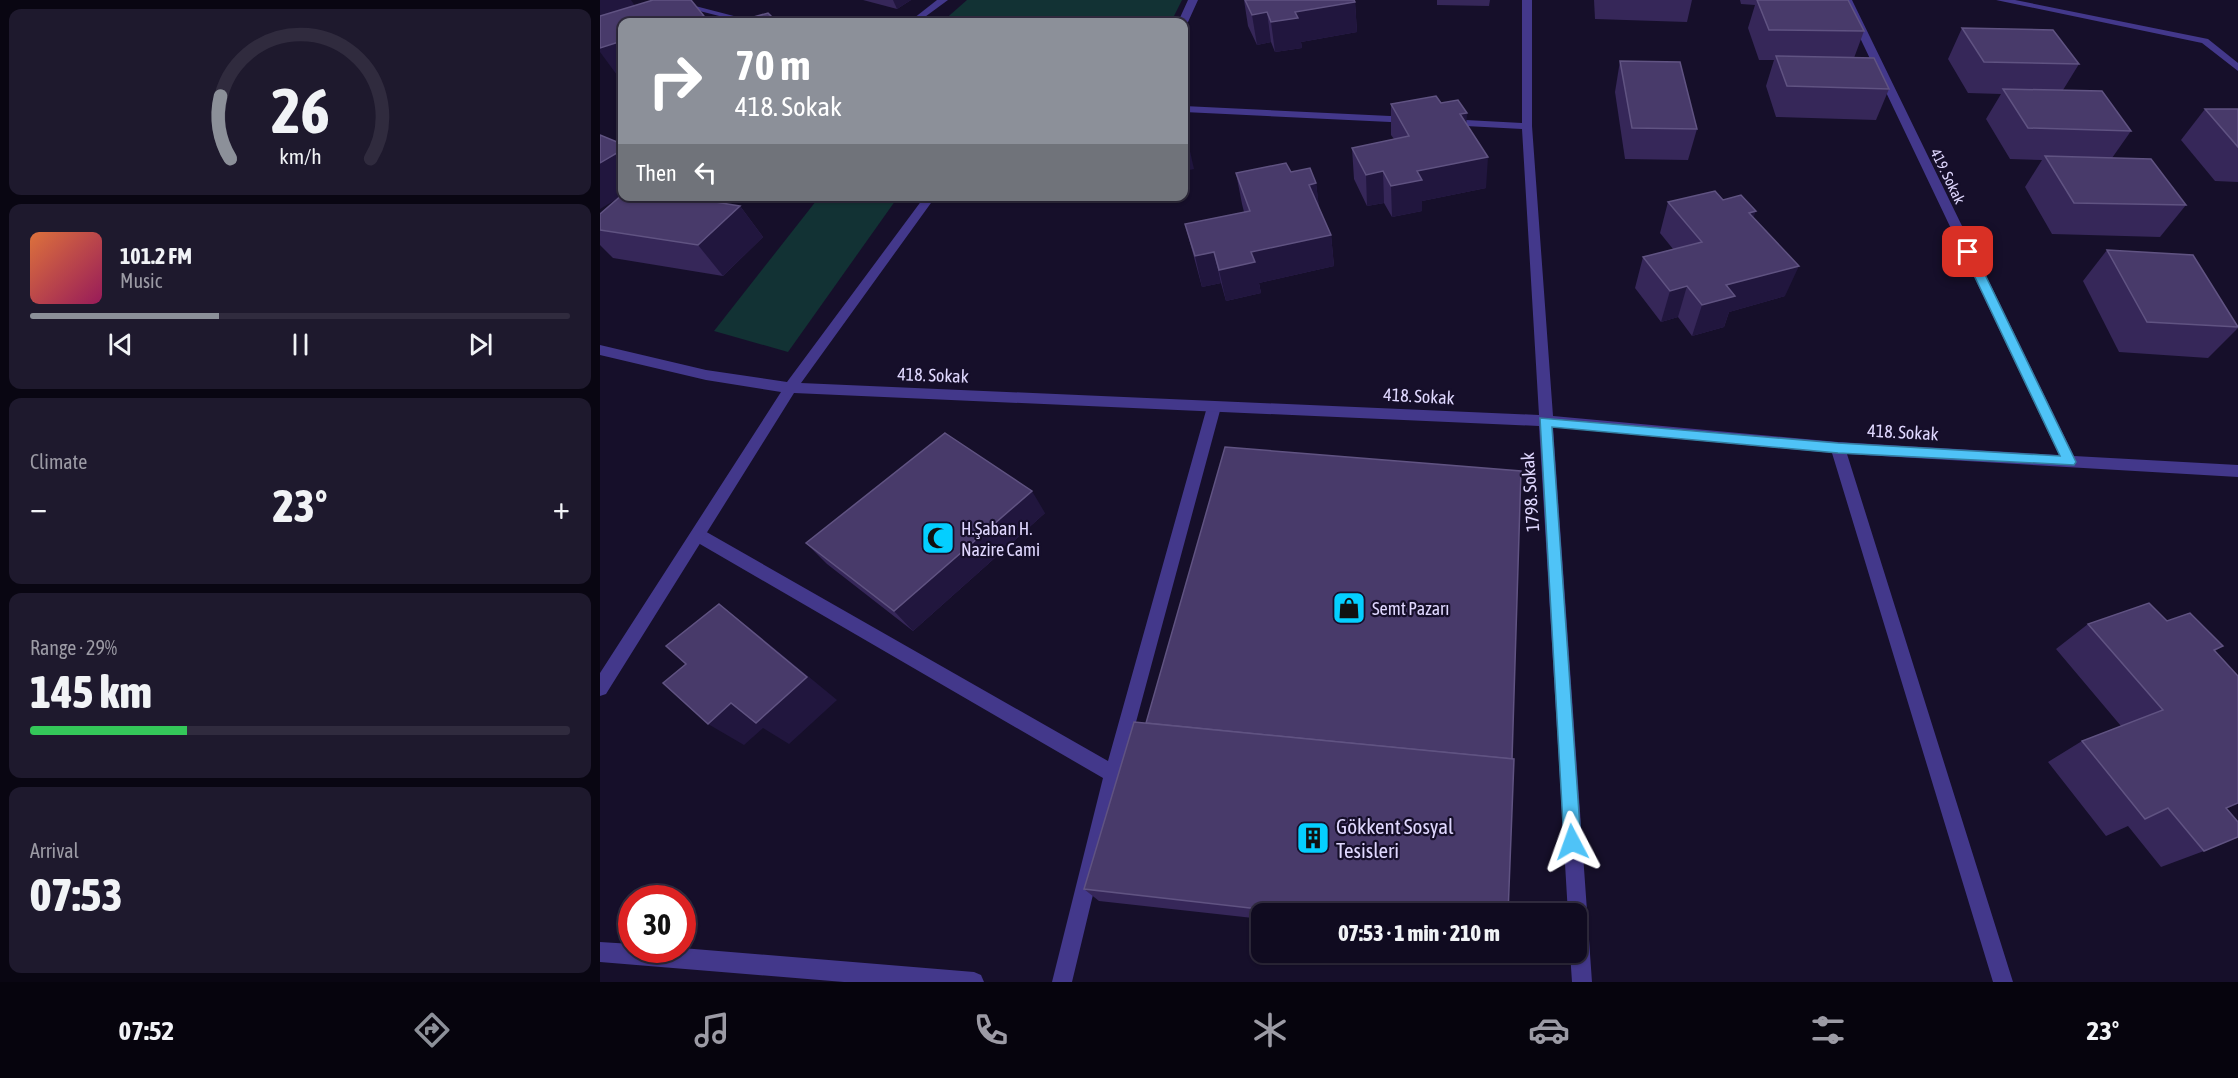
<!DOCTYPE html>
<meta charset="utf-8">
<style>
:root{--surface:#100b20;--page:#1e192d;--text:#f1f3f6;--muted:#9c9ba5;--line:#302b3e;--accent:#8c9099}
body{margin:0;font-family:"Asap Condensed",sans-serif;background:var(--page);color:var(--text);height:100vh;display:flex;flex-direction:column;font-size:22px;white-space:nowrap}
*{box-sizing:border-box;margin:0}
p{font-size:20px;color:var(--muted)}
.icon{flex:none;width:33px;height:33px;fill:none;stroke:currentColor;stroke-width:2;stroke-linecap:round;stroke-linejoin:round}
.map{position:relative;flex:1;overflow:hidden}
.drawer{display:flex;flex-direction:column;gap:9px;padding:9px;background:#090612;width:600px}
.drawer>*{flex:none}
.hud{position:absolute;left:18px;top:18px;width:570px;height:183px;border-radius:12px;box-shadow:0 2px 4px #0004,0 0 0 2px var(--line);background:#8c9099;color:#fff;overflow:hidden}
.speed{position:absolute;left:18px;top:885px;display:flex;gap:12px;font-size:30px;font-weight:700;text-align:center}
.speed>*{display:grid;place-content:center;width:78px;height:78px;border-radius:50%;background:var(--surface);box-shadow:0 2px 4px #0004,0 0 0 2px var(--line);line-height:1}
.speed .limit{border:9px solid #d22;background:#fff;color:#111}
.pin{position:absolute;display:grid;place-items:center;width:51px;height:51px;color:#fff;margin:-26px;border-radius:12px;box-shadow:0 3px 9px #0006}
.me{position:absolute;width:66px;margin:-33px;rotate:356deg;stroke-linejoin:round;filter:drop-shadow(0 0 4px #0008)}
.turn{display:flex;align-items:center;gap:21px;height:126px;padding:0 18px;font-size:27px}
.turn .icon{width:78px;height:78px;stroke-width:2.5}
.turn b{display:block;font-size:42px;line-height:51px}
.then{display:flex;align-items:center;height:57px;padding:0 18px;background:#0003;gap:12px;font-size:22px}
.big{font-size:45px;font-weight:800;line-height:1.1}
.drawer .tile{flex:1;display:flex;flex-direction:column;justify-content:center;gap:9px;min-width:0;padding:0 21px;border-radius:12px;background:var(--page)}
.drawer .dial{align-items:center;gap:0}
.dial svg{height:156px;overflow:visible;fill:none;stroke:var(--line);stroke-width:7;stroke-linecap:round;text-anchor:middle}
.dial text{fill:var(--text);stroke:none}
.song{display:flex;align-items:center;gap:18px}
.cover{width:72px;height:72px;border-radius:9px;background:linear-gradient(135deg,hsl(20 70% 55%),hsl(330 70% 35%))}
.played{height:6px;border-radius:3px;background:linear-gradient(90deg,var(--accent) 35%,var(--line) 35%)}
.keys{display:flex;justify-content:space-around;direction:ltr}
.heat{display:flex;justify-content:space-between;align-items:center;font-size:33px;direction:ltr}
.charge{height:9px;border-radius:4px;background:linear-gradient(90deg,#34c759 29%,var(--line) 0)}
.trip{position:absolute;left:651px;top:903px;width:336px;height:60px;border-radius:12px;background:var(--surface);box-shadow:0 2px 4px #0004,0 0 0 2px var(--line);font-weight:800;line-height:60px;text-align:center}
.tabs{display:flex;height:96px;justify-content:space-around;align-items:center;background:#06040d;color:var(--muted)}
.tabs .icon{width:42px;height:42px}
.tabs .current{color:var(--accent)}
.tabs b{font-size:27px;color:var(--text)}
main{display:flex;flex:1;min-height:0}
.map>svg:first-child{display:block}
.green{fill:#123234}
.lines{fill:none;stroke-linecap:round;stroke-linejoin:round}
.lane{fill:#43388b;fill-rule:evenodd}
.street{fill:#43388b;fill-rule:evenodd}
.wall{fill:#362759}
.shaded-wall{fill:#21163e}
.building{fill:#483a6a;stroke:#605382;stroke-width:1.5}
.route{fill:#4fc3f7;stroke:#337fa1;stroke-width:1.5}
.labels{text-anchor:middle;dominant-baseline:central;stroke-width:4.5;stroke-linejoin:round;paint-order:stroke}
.far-street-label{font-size:15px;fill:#e0d8ff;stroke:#160f2a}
.street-label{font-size:18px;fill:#e0d8ff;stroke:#160f2a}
.poi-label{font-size:18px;fill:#e0d8ff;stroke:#160f2a;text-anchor:start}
.near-poi-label{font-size:21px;fill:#e0d8ff;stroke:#160f2a;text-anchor:start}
</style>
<main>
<section class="drawer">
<div class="tile dial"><svg viewBox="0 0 100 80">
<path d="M14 69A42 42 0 1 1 86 69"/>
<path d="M14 69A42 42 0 0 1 9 37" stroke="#8c9099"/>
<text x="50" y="56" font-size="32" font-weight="700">26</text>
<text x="50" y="72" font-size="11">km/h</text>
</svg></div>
<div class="tile">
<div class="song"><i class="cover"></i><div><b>101.2 FM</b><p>Music</p></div></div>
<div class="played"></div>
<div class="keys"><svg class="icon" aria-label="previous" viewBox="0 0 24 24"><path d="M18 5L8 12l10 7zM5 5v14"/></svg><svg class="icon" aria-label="pause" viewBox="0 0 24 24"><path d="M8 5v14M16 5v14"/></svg><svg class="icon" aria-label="next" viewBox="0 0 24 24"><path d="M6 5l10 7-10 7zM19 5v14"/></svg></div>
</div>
<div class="tile"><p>Climate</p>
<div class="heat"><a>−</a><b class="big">23°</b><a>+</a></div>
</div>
<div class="tile"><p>Range · 29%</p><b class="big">145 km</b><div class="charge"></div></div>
<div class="tile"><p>Arrival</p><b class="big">07:53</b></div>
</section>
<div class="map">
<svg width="1638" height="982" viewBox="0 0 1638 982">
<rect width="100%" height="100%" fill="#160f2a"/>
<g class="green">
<path d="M367,0H582L571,22H342Z"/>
<path d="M220,196L298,197L188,352L114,331Z"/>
</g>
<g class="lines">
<path class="lane" d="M614,402L621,407L522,774L472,982H452L503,778L93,540L90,535L93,530L98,528L103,530L508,761L607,407Z"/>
<g class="street">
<path d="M56,0H72L157,22H143Z"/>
<path d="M337,0H348L318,22H309Z"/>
<path d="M588,0H598L588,22L584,25V22H578Z"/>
<path d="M922,0H932V126L953,416L1238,442L1459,455L1242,0H1252L1474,456L1638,465V477L1247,454L1413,982H1393L1232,453L953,427L992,982H972L970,952H976V914H968L939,426L194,393L6,694L0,696V673L181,392L106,380L0,355V345L106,370L187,382L325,196H336L201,383L939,415L922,129L847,125L842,122L847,119L922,123Z"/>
<path d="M1396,0H1415L1608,39L1638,63V71L1602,43Z"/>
<path d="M584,106L811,117L816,120L811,123L584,112Z"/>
<path d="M0,942L32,944V950L82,948L374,972L381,975L384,982H244L0,962Z"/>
</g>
</g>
<g class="wall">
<path d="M263,0H311L297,9Z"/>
<path d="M644,0H754L755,2L757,32L701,42L702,48L675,52L671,42L657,45L648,26Z"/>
<path d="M837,0H890L889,6L837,5Z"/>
<path d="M994,0H1092L1087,22L995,19Z"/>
<path d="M1140,0H1248L1264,31L1254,58L1289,89L1276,120L1176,117L1166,86L1174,60H1159L1148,28L1155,5L1141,4Z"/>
<path d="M1362,28L1479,64L1463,90L1531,131L1512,158L1586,205L1560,237L1452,234L1425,187L1442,160L1410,159L1386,119L1401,94L1368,93L1348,59Z"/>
<path d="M1020,61L1097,129L1088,160L1025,159L1015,92Z"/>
<path d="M841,103L866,124L886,188L822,201V211L792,217L784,203L767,206L754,179L752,148L794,139L791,135V104Z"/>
<path d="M1605,109H1638V182L1615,181L1581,140Z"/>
<path d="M0,135L22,196L140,206L163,237L123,276L13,258L0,245V214L20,197Z"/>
<path d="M691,172L716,183L719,209L731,235L734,266L659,283L661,293L626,301L621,283L602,287L585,224L644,212L642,204L636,173Z"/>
<path d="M1123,200L1153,218L1185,296L1129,312L1124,327L1092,336L1078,317L1061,322L1035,288L1043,257L1073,249L1060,233L1068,202Z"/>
<path d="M1507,250L1638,328L1608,358L1519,352L1483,281Z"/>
<path d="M445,513L313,631L227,564L206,543Z"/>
<path d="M1567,621L1623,646L1615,651L1626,808L1604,851L1561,867L1528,826L1506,836L1448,762L1482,741L1521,726L1456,649L1488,624Z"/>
<path d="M912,759L908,914H662V919L499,901L484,889Z"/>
</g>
<g class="shaded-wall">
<path d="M0,0H31L45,20L0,34Z"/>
<path d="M293,0H311L297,9Z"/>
<path d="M755,2L757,32L701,42L702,48L675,52L671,22L695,12Z"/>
<path d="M667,12L671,42L657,45L652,15Z"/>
<path d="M104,16L108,22H81Z"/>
<path d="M22,41V78L20,79L0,52V48Z"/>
<path d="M584,105L588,126L584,127Z"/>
<path d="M867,113L865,144L860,114Z"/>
<path d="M584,138H587L594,169L584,171Z"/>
<path d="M22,150V196L0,209V163Z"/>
<path d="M888,157L886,188L822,201V211L792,217L791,186L817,171Z"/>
<path d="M783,171L784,203L767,206L766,175Z"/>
<path d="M716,183L720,214L709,185Z"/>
<path d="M140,206L163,237L123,276L98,245Z"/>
<path d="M1156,211L1144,242L1149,213Z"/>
<path d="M731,235L734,266L659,283L661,293L626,301L619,270L651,252Z"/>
<path d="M614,252L621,283L602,287L595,256Z"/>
<path d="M1199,266L1185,296L1129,312L1124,327L1092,336L1102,305L1126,285Z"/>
<path d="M1087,286L1078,317L1061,322L1070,291Z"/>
<path d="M432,491L445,513L313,631L294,611Z"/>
<path d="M119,604L152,630L237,700L189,744L163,728L144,745L108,724L131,703Z"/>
</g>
<g class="building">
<path d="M53,0H91L104,16L81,22H22V41L0,48V16Z"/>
<path d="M645,0H754L755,2L695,12L698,18L671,22L667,12L652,15Z"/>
<path d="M1157,0H1248L1264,31L1169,30Z"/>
<path d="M168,13L177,22H136Z"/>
<path d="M1362,28L1453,30L1479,64L1384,62Z"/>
<path d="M1176,56L1274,58L1289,89L1187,86Z"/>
<path d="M1020,61L1080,62L1097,129L1032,128Z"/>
<path d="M1403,89L1502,91L1531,131L1428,128Z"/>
<path d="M836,96L841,103L858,100L867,113L860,114L888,157L817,171L822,180L791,186L783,171L766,175L752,148L809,136L791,104Z"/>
<path d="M1605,109H1638V147Z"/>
<path d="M584,126L587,138H584Z"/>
<path d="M0,135L22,144V150L0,163Z"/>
<path d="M1445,156L1551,159L1586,205L1474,203Z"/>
<path d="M686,163L691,172L710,168L716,183L709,185L731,235L651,252L655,262L619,270L614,252L595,256L585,224L650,211L636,173Z"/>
<path d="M1115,191L1123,200L1141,195L1156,211L1149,213L1199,266L1126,285L1135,296L1102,305L1087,286L1070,291L1043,257L1102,242L1068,202Z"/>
<path d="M22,195V196H79L140,206L98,245L0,230V214Z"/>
<path d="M1507,250L1593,255L1638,327L1547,322Z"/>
<path d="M345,433L432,491L294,611L206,543Z"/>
<path d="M625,447L921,471L912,759L546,723Z"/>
<path d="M1549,603L1567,621L1590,613L1623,646L1614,650L1638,676V803L1626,808L1638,822V837L1604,851L1568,808L1545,819L1482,741L1563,710L1488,624Z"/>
<path d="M119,604L207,677L156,723L131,703L108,724L63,683L86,664L66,646Z"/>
<path d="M534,722L914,759L908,914H703L484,889Z"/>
</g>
<path class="route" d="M1368,248L1374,252L1476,462L1474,465L1238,453L952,427L981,842L979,848L972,851L966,848L964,842L940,418L1238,443L1460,456L1363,252Z"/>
<defs>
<g id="mosque-square" transform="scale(1.725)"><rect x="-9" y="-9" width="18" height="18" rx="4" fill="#04cfff" stroke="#160f2a"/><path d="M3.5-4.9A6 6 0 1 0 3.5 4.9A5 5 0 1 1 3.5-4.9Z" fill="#111"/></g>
<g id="shop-square" transform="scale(1.725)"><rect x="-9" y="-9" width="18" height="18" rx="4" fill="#04cfff" stroke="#160f2a"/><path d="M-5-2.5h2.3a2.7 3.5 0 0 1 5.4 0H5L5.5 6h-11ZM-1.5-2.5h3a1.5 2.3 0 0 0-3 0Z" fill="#111"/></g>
<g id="building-square" transform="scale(1.725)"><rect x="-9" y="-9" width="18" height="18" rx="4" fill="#04cfff" stroke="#160f2a"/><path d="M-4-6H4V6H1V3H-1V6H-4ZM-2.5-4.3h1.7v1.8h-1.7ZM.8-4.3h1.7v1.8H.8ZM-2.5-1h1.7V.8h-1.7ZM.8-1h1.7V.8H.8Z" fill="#111"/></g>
</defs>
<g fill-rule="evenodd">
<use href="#mosque-square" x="338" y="538"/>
<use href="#shop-square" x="749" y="608"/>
<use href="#building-square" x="713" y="838"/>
</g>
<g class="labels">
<g class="far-street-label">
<text transform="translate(1348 176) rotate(64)">419. Sokak</text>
</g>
<g class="street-label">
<text transform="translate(333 375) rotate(2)">418. Sokak</text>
<text transform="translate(819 396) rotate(3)">418. Sokak</text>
<text transform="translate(1303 432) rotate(3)">418. Sokak</text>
<text transform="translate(930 492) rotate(-94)">1798. Sokak</text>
</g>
<g class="poi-label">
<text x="361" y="528">H.Şaban H.<tspan x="361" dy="21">Nazire Cami</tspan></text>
<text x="772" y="608">Semt Pazarı</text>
</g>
<g class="near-poi-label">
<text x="736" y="826">Gökkent Sosyal<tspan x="736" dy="24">Tesisleri</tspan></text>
</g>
</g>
</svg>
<div class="speed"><div class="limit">30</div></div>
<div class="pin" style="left:1368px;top:252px;background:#d93025"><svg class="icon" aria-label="arrive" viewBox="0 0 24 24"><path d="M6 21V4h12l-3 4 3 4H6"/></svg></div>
<svg class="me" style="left:972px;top:842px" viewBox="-20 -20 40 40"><path d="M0-17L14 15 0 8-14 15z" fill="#4fc3f7" stroke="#fff" stroke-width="4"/></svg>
<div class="trip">07:53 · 1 min · 210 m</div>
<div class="hud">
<div class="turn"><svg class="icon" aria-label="right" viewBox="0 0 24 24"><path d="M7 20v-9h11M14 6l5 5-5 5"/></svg><div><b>70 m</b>418. Sokak</div></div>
<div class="then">Then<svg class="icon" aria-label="left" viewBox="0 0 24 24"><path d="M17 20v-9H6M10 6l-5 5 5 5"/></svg></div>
</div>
</div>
</main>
<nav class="tabs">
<b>07:52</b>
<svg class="icon current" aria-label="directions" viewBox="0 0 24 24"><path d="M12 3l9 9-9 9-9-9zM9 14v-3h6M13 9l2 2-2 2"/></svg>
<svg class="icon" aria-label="music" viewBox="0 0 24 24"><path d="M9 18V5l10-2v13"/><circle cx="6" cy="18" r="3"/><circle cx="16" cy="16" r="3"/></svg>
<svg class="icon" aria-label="phone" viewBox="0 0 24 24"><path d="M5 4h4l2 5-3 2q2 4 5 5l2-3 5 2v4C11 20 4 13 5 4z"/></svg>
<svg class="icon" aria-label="climate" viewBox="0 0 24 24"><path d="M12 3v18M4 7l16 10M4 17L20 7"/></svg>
<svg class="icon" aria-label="car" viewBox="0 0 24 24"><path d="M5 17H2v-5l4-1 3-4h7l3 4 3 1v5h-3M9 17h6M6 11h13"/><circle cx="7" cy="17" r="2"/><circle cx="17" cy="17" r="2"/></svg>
<svg class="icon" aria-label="filters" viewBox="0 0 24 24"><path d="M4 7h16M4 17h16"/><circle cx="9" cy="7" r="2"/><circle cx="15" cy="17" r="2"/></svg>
<b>23°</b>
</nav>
